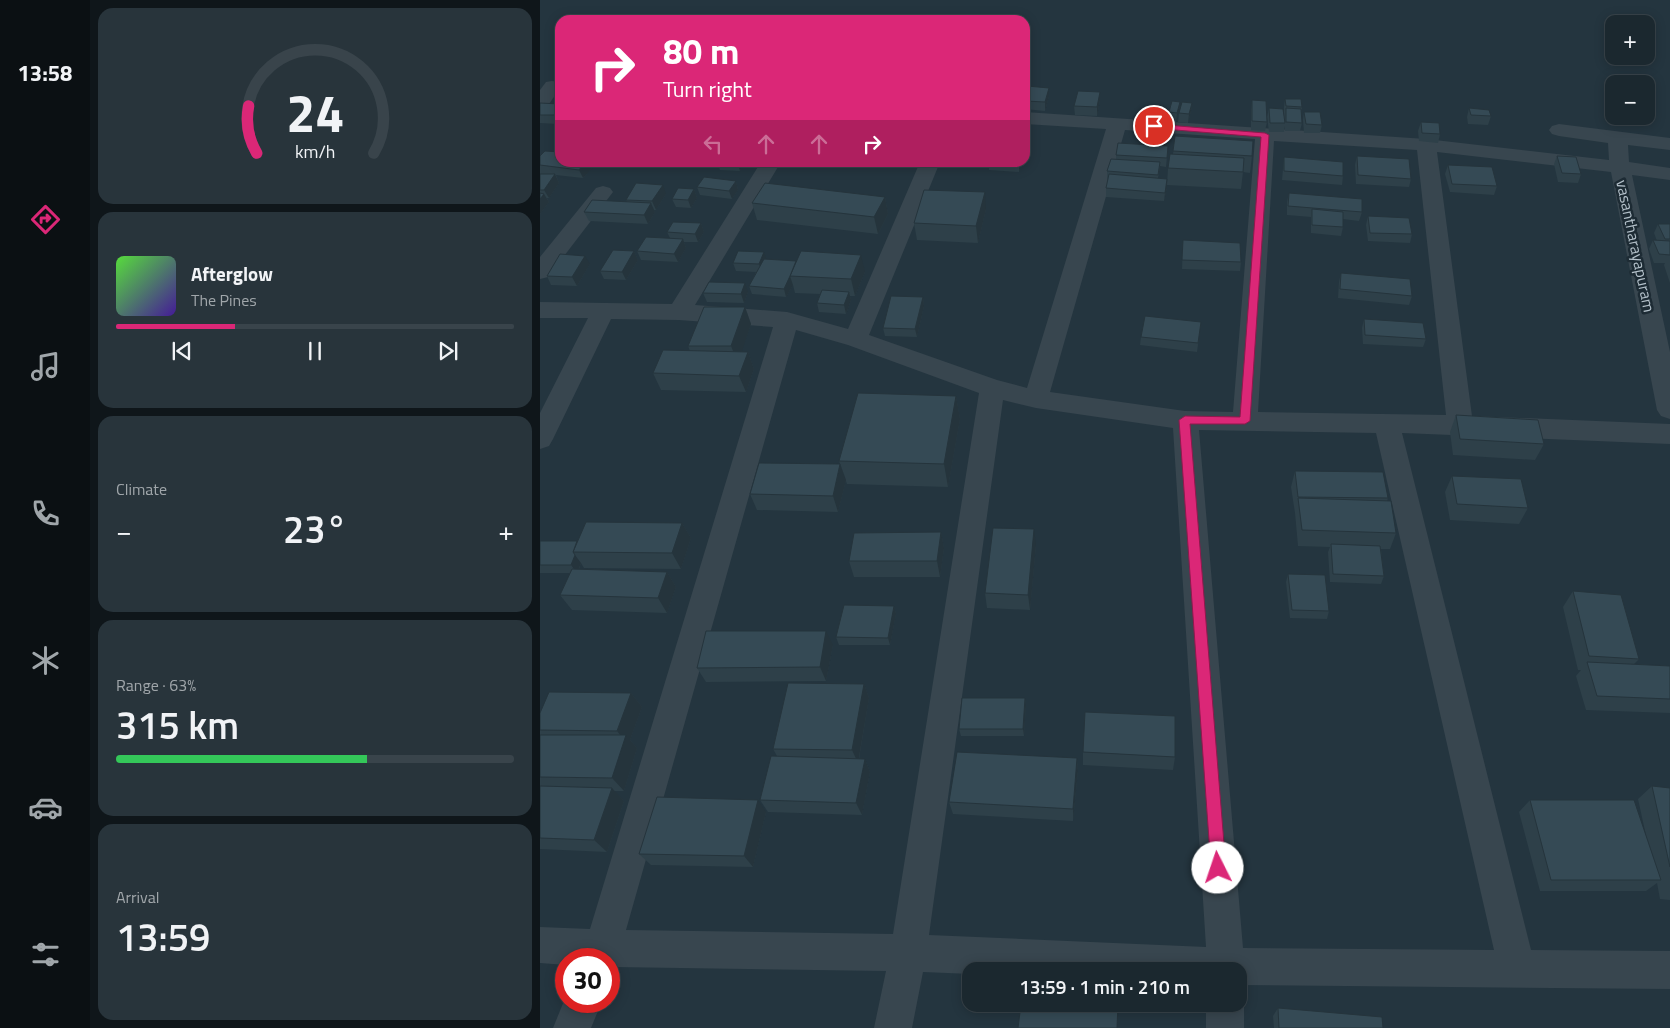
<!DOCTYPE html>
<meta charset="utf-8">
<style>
:root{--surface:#1b282f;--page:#28343b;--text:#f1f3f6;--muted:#a0a6aa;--line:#39444b;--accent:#db2777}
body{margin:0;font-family:"Titillium Web",sans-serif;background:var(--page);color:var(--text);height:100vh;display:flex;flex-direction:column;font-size:19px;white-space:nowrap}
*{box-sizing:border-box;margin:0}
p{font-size:16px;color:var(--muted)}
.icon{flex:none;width:28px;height:28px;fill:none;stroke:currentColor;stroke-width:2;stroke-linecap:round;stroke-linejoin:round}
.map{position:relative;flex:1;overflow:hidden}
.side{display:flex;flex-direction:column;gap:8px;padding:8px;background:#0f161a;width:450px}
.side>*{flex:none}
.hud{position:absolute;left:15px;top:15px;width:475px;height:152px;border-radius:15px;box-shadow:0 2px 12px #0003,0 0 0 1px var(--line);background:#db2777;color:#fff;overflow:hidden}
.controls{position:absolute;left:1065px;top:15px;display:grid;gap:10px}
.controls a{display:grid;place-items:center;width:50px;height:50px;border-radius:10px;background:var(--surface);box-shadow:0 2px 12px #0003,0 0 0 1px var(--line);font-size:25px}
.speed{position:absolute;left:15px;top:948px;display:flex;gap:10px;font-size:25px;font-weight:700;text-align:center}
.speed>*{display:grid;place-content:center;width:65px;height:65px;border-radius:50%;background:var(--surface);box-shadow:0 2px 12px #0003,0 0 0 1px var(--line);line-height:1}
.speed .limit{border:8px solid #d22;background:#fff;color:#111}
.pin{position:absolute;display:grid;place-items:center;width:42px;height:42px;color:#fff;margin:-21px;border:2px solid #fff;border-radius:50%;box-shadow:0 1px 5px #0007}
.me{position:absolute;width:55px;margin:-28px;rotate:356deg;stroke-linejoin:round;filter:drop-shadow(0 0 4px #0008)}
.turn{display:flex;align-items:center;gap:18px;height:105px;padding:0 25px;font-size:22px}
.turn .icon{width:65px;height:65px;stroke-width:2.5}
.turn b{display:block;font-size:35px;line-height:42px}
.lanes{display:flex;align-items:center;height:48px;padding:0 25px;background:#0003;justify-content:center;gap:25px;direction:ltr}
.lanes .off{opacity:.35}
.big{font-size:38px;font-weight:600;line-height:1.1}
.side .widget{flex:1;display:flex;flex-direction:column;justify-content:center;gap:8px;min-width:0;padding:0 18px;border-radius:15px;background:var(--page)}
.side .dial{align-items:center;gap:0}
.dial svg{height:130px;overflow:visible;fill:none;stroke:var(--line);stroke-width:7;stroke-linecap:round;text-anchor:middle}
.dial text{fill:var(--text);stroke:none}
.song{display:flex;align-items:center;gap:15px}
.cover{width:60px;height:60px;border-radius:8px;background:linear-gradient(135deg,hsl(110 70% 55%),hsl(260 70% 35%))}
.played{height:5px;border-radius:2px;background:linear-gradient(90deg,var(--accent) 30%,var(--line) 30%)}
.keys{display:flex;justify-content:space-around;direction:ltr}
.heat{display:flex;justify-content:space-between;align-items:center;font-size:28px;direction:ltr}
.charge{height:8px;border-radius:4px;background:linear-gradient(90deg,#34c759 63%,var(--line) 0)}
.trip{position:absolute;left:422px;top:962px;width:285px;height:50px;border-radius:15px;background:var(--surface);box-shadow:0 2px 12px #0003,0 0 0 1px var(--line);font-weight:600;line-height:50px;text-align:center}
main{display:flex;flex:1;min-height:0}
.menu{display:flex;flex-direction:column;width:90px;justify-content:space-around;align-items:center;background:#0b1013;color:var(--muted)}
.menu .icon{width:35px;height:35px}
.menu .selected{color:var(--accent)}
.menu b{font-size:22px;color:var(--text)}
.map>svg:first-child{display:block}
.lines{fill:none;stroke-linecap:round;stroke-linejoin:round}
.minor{fill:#38464f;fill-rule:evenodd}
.wall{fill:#2e4049}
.shaded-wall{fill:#25343c}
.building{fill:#354a55;stroke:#25343c}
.route{fill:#db2777;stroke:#8e194d}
.labels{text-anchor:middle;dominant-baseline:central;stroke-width:5;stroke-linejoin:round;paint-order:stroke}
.far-street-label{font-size:16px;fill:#b4c1ca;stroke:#1d2b34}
</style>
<main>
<nav class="menu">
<b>13:58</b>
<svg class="icon selected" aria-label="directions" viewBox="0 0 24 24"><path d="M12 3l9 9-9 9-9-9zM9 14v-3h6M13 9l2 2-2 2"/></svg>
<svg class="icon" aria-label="music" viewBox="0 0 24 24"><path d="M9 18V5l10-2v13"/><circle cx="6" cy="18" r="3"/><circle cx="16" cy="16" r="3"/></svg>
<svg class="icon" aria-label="phone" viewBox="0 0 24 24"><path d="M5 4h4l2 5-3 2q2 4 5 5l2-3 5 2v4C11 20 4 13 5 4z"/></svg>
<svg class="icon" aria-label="climate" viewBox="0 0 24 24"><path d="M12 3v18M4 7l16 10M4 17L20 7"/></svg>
<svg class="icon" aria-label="car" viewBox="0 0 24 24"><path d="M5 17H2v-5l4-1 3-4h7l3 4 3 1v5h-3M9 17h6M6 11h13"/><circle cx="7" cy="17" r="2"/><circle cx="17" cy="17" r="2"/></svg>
<svg class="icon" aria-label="filters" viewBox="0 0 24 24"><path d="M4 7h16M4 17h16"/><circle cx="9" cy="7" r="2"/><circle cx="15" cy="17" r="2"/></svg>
</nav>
<section class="side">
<div class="widget dial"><svg viewBox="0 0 100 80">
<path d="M14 69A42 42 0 1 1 86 69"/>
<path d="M14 69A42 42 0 0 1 9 40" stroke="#db2777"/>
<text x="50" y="56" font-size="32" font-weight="700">24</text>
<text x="50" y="72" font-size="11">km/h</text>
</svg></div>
<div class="widget">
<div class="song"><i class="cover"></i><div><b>Afterglow</b><p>The Pines</p></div></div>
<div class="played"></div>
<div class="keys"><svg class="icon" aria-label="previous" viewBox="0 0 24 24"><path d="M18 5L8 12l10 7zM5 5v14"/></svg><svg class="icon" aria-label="pause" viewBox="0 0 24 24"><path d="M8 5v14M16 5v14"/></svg><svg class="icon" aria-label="next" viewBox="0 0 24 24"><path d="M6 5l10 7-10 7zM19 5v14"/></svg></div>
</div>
<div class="widget"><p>Climate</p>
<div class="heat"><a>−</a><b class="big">23°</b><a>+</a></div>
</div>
<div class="widget"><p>Range · 63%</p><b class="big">315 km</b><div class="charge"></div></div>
<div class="widget"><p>Arrival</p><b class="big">13:59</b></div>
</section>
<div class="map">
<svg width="1130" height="1028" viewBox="0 0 1130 1028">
<rect width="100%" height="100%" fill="#24353f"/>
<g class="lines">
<g class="minor">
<path d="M12,81L18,82L20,88L7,107L0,109V90L6,82Z"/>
<path d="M485,112L886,139L1069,160L1068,143L1019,136L1012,134L1009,130L1012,126L1019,124L1130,138V150L1088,145L1089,162L1130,168V180L1092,175L1130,352V419L1121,416L1117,410L1071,172L897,152L932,416L1130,424V444L862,433L991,950L1130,951V989L699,985V971H431V974L383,972L372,1028H334L346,971L74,967L72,972L69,973V959H26V965L0,963V927L50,929L233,327L139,320L71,319L13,439L9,446L0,449V413L48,318H0V302L132,304L221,162H241L155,305L247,312L308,329L380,162H400L329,335L457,380L487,388L566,129L485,124ZM585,130L715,139L693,412L645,411L510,392ZM734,141L877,150L906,415L718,412ZM256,330L308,345L439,393L353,934L86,930ZM463,400L496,408L633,428L666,947L389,935ZM659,430L836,433L954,950L703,948Z"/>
<path d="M63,186L70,188L73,192L8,277L0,279V257L56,188Z"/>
<path d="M699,991L704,1004V1028H666V1004H699Z"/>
<path d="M26,996V1001H62L51,1028H13Z"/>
</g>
</g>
<g class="wall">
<path d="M560,92V100L557,116L535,115L534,106Z"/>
<path d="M485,94L509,96L505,111L485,109Z"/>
<path d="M745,99L762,107L761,113L762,123L760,131H745V126L744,132H729L727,117L729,108L744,117V107Z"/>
<path d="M712,100L727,122L725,131L711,130V109Z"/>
<path d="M640,102L639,110L636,122L628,121L629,112Z"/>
<path d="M0,103L20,104L18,124L0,123Z"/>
<path d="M652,103L651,111L648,123L638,122L639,113Z"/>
<path d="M929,108L951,116L948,125L928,124L927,117Z"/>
<path d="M485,112L491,120L488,135H485Z"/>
<path d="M764,112L782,125L780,133H764L763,120Z"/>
<path d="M881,122L900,134L898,143L879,141L878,131Z"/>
<path d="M635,136L712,156L710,173L703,172L701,189L627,185L628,168L633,154Z"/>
<path d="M628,146L626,167L620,166L618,178L627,179V187L624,201L566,197V188L568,180H567V171L576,159V155Z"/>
<path d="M0,156L20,162H54L55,165L43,178L16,175L19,183L9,198H7L9,202L0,214Z"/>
<path d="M817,156L871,179L869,187L816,184L815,165Z"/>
<path d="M1017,156L1041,174L1038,183L1018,182L1014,164Z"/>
<path d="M744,157L803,176L802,185L742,180Z"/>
<path d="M177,162H204L200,171L180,170Z"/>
<path d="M430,162H482L479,172L449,170V164L448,166L431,165Z"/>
<path d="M908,165L957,186L954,195L910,192L905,174Z"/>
<path d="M196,181L198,190L192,199L160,195L157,187Z"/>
<path d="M154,189L157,198L151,208L136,207L132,199Z"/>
<path d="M749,193L822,212L819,221L803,219V227L801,236L771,233V217L747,215V202Z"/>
<path d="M126,194L116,210H114L115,212L108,224L49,221L44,212L87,202L86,200Z"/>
<path d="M345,197L348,214L338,234L217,220L212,203Z"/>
<path d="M446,209L438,243L377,240L374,223Z"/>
<path d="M828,216L872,234L870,243L828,241L826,225Z"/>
<path d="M161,223L164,232L158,242H144L146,248L138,262L101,260L97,251L130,238L127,232Z"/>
<path d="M1118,224H1130V283L1124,265L1125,263H1114L1109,249L1113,240L1117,241L1114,233Z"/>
<path d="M643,240L701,262L700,271L642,269Z"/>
<path d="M94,251L98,260L86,280L64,279L60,271Z"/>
<path d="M226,259L325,272L315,296H310L311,300L306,314L279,312L277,303L280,294L255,293L253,285L246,297L212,294L209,286L216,272L196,271L193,263Z"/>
<path d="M50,264L37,286L11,285L7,276Z"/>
<path d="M801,273L872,296L869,305L798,298L799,282Z"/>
<path d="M208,292L204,303L167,302L163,293Z"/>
<path d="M383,297L384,306L377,337L345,336L343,328Z"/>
<path d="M205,307L211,324L201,352H208L214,369L206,392L121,390L113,373L150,351L148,346Z"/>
<path d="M824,319L886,339L883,347L823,344L822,328Z"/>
<path d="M661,322L657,352L600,345L601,337Z"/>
<path d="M416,396L420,419L408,487L307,484L299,461Z"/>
<path d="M916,415L1004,444L995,460L913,455L910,432Z"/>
<path d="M300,464L306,480L298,512L217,510L210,494Z"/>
<path d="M755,471L848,498L847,501L856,533L850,549H841L844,576L841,584L790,582L788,552L790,547L758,546L755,513L751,487Z"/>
<path d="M912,476L988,508L979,524L910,520L905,492Z"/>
<path d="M142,523L151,538L141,569L44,568L41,563L39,569L127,572L136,587L127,613L32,610L20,595L30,573H0V541H37Z"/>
<path d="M401,532L404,548L400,577H314L309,561Z"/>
<path d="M496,545L490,610L447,608L445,593Z"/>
<path d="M748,574L789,611L787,619L750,618L746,582Z"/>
<path d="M1033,591L1099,659L1094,664L1130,666V713L1046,710L1036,676L1041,670H1038L1023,607Z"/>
<path d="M354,606L356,614L350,645H299L296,637Z"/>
<path d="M293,645L286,681L166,682L157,668Z"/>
<path d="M324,684L329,698L319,759H325L330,772L322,815L228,812L220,800L237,756L233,749Z"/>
<path d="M91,693L102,707L90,740L97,748L84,791H74L84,801L67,852L0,849V713Z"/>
<path d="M485,698L486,705L484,736H421L419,729Z"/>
<path d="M543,752L635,757L633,770L543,765Z"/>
<path d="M537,758L538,771L533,821L413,814L409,802Z"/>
<path d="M1112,786L1130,788V900L1120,899L1117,883L1106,891H1000L979,812L990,800L1107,840L1098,799Z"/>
<path d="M226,812L213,867L111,865L99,854Z"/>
<path d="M738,1008L843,1028H734L733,1016Z"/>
</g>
<g class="shaded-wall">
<path d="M509,88V96L505,111V102Z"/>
<path d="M560,92V100L557,116V107Z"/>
<path d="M640,102L639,110L636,122L637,113Z"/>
<path d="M652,103L651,111L648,123L649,114Z"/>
<path d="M20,108V121L18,124L14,115Z"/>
<path d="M490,112L491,120L488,135L487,127Z"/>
<path d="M45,162H54L55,165L43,178L39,170Z"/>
<path d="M197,162H204L200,171Z"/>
<path d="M479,162H482L479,172Z"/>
<path d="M15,174L19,183L9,198L4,190Z"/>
<path d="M627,179V187L624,201L625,193Z"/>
<path d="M196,181L198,190L192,199L189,191Z"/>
<path d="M123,185L126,194L116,210L112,201Z"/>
<path d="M154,189L157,198L151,208L148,200Z"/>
<path d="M445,192L446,209L438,243L436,226Z"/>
<path d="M4,194L9,202L0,214V199Z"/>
<path d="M345,197L348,214L338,234L334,217Z"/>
<path d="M111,203L115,212L108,224L104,215Z"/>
<path d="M161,223L164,232L158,242L155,234Z"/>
<path d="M143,239L146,248L138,262L134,254Z"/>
<path d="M94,251L98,260L86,280L82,272Z"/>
<path d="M224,252L227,261L222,272L219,264Z"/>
<path d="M321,255L325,272L315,296L311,279Z"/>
<path d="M45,256L50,264L37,286L32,277Z"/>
<path d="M250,276L253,285L246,297L244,289Z"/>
<path d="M205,283L208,292L204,303L201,294Z"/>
<path d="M309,292L311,300L306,314L304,305Z"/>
<path d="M383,297L384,306L377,337L375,329Z"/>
<path d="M205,307L211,324L198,363L191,346Z"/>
<path d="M208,352L214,369L206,392L199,376Z"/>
<path d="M416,396L420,419L408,487L404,464Z"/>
<path d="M300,464L306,480L298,512L293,496Z"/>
<path d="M142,523L151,538L141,569L132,553Z"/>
<path d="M494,529L496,545L490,610L488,595Z"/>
<path d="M401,532L404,548L400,577L397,561Z"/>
<path d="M35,555L41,563L37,573L31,565Z"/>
<path d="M127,572L136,587L127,613L118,598Z"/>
<path d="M354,606L356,614L350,645L348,638Z"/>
<path d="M286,631L293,645L286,681L280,667Z"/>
<path d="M324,684L329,698L318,763L312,750Z"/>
<path d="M91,693L102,707L90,740L97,748L84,791L72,778L84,740L77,731Z"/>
<path d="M485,698L486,705L484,736L483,729Z"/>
<path d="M537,758L538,771L533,821V809Z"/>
<path d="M325,759L330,772L322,815L316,803Z"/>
<path d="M72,788L84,801L67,852L54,840Z"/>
<path d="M218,800L226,812L213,867L204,856Z"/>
</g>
<g class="building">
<path d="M487,86L509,88L505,102L485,101V94Z"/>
<path d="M538,91L560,92L557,107L534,106Z"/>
<path d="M745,99H761L762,107L746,106Z"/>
<path d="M712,100L726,101L727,122L712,121Z"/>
<path d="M632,101L640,102L637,113L629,112Z"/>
<path d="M642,102L652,103L649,114L639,113Z"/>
<path d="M0,103L20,104V108L14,115H0Z"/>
<path d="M729,108L743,109L745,123H730Z"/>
<path d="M746,108L761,109L762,123L746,122Z"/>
<path d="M929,108L949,110L951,116L931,115Z"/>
<path d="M485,112H490L487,127H485Z"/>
<path d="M764,112H780L782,125L766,124Z"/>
<path d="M881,122L899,123L900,134L882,133Z"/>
<path d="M635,136L713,141L712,156L633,151Z"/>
<path d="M578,143L628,146L627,158L576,155Z"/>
<path d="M5,151L20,152V162H45L39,170L0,165V156Z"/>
<path d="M630,154L704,158L703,172L628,168Z"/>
<path d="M817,156L869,159L871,179L818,175Z"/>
<path d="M1017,156L1036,157L1041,174L1022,173Z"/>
<path d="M744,157L803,162V176L744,171Z"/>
<path d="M571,159L620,162L618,175L567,171Z"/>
<path d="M458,162H479V164Z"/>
<path d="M908,165L952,167L957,186L912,184Z"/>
<path d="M0,174H15L4,190H0Z"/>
<path d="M569,174L627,179L625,193L566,188Z"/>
<path d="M164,177L196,181L189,191L157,187Z"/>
<path d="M96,183L123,185L112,201L86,200Z"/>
<path d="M225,183L345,197L334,217L212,203Z"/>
<path d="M138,188L154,189L148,200L132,199Z"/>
<path d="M384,190L445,192L436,226L374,223Z"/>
<path d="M0,193L4,194L0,199Z"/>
<path d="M749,193L822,199V212L748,206Z"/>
<path d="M52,200L111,203L104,215L44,212Z"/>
<path d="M772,209L803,212V227L772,225Z"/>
<path d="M828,216L869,218L872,234L830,233Z"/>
<path d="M133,222L161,223L155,234L127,232Z"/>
<path d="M1118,224H1130V239H1125Z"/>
<path d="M106,237L143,239L134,254L97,251Z"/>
<path d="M643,240L700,243L701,262L642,260Z"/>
<path d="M1113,240L1130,241V255L1119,254Z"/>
<path d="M73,250L94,251L82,272L60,271Z"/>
<path d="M198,251L224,252L219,264L193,263Z"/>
<path d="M261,251L321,255L311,279L250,276Z"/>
<path d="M20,254L45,256L32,277L7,276Z"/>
<path d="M224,259L256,261L250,276L244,289L209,286Z"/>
<path d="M801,273L870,279L872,296L800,289Z"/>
<path d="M169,282L205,283L201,294L163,293Z"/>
<path d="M282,290L309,292L304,305L277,303Z"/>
<path d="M351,296L383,297L375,329L343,328Z"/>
<path d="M164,307H205L191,346H148Z"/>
<path d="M605,316L661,322L658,343L601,337Z"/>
<path d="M824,319L883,323L886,339L825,335Z"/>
<path d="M123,350L208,352L199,376L113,373Z"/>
<path d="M318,393L416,396L404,464L299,461Z"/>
<path d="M916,415L998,420L1004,444L920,439Z"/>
<path d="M219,463L300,464L293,496L210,494Z"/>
<path d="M755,471L843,472L848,498L758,497Z"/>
<path d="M912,476L981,479L988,508L917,504Z"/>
<path d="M758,498L851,501L856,533L762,530Z"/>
<path d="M46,522L142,523L132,553L33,552Z"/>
<path d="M453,528L494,529L488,595L445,593Z"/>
<path d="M401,532L397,561H309L314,533Z"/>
<path d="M0,541H37L33,552L35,555L31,565H0Z"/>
<path d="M791,544L840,546L844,576L793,574Z"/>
<path d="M32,569L127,572L118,598L20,595Z"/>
<path d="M748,574L785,575L789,611L752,610Z"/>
<path d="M1033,591L1081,595L1099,659L1049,656Z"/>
<path d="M304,605L354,606L348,638L296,637Z"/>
<path d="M166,631H286L280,667L157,668Z"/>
<path d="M1047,662L1130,666V699L1057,696Z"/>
<path d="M248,683L324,684L312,750L233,749Z"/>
<path d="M9,692L91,693L77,731L0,730V713Z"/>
<path d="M422,698H485L483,729H419Z"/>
<path d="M545,712L635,716V757L543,752Z"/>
<path d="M0,735H86L72,778L0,777Z"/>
<path d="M417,752L537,758L533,809L409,802Z"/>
<path d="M231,756L325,759L316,803L220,800Z"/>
<path d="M0,786L72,788L54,840L0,838Z"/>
<path d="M1112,786L1130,788V867Z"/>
<path d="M117,797L218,800L204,856L99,854Z"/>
<path d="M990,800H1094L1121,880H1011Z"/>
<path d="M481,1004H578L577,1028H478Z"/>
<path d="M738,1008L842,1017L843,1028H739Z"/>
</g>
<path class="route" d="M614,124L725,133L729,135L710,421L705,424H650L686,868L684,873L678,875L673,873L671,868L639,420L645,416L700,417L721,137L611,128L610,126Z"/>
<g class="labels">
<g class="far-street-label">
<text transform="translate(1096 246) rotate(78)">vasantharayapuram</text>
</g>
</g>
</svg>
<div class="controls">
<a>+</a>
<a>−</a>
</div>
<div class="speed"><div class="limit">30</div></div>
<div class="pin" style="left:614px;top:126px;background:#d93025"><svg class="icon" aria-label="arrive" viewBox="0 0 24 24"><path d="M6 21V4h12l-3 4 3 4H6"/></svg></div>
<svg class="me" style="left:678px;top:868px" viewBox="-20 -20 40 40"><circle r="19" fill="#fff"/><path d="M0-13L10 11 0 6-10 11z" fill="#db2777"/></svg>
<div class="trip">13:59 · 1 min · 210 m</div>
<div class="hud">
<div class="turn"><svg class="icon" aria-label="right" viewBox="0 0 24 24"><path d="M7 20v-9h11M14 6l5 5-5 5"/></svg><div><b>80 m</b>Turn right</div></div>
<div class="lanes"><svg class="icon off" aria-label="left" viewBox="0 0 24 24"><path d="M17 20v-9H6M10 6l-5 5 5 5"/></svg><svg class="icon off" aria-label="ahead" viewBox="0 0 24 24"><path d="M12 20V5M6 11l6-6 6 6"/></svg><svg class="icon off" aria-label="ahead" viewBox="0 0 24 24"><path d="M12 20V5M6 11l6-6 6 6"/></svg><svg class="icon" aria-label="right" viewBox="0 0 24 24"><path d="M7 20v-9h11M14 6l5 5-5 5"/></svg></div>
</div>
</div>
</main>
